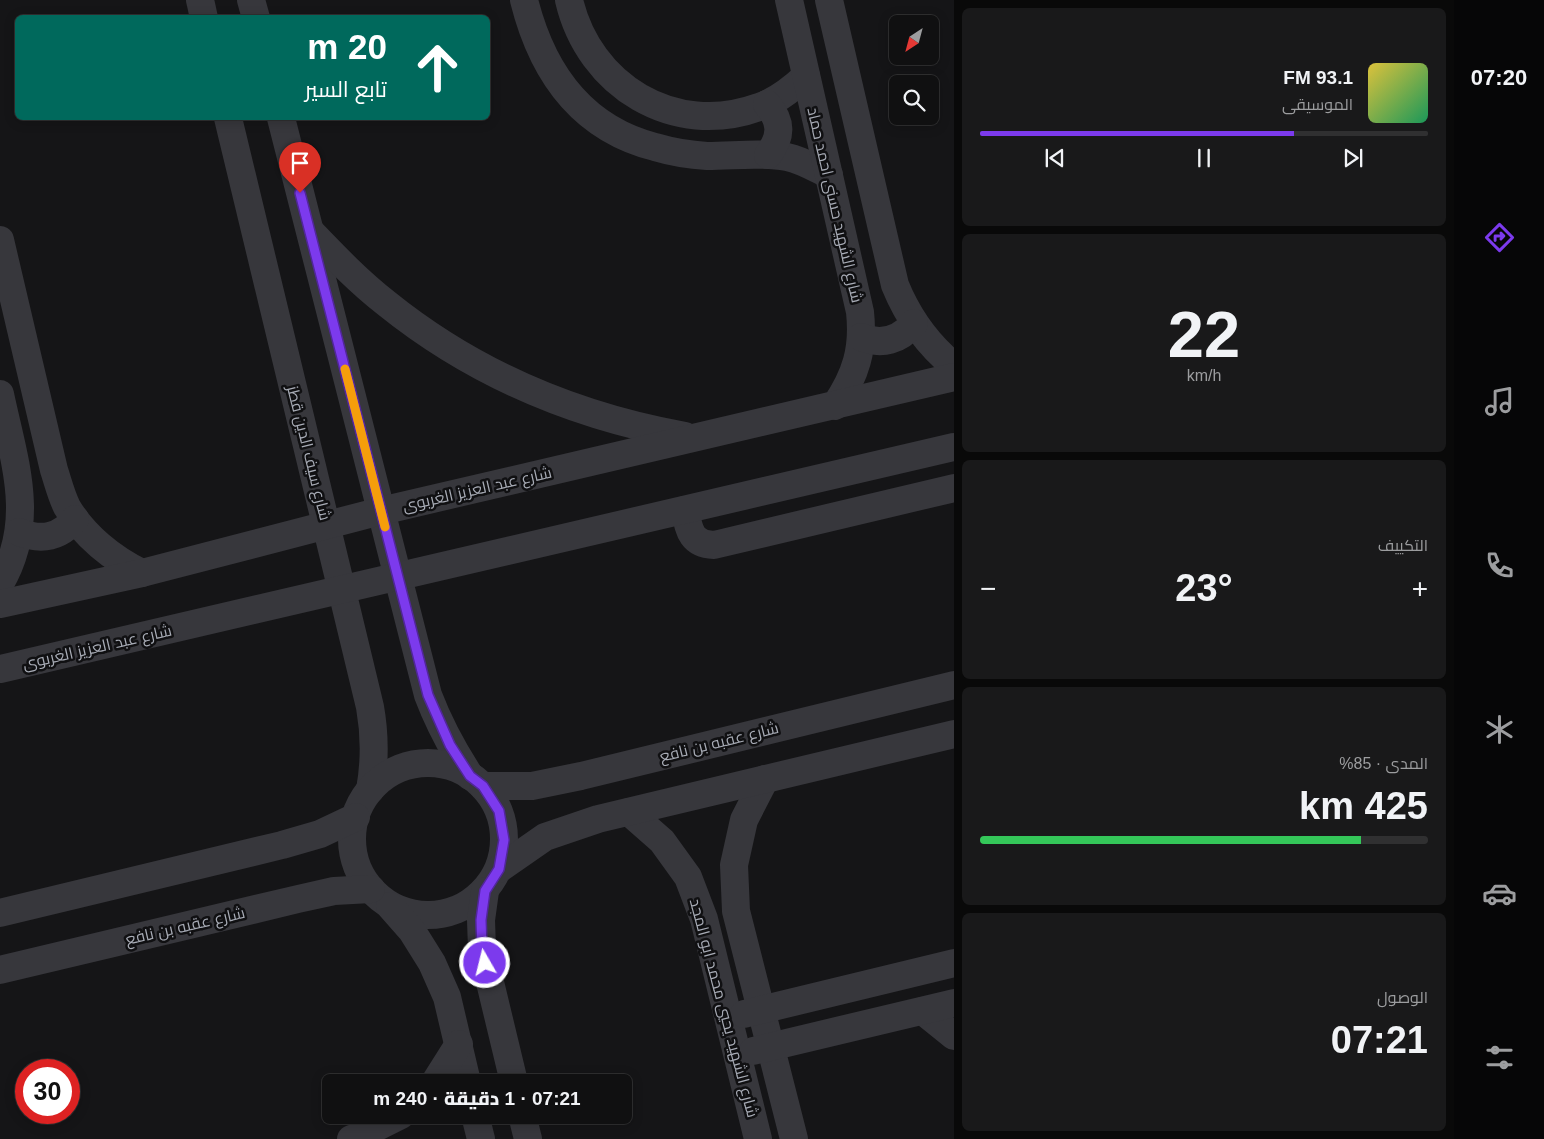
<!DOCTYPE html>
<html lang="ar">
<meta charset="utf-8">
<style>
:root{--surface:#101011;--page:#19191a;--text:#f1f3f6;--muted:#9c9d9f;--line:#303031;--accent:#7c3aed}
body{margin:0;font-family:Arial,Cairo,sans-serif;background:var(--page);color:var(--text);direction:rtl;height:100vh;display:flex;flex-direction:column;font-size:19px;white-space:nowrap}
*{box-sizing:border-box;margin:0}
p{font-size:16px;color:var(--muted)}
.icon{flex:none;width:28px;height:28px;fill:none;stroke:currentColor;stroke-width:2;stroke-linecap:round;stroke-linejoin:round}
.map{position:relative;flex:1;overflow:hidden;direction:ltr}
.panel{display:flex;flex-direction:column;gap:8px;padding:8px;background:#090909;width:500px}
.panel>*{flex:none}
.hud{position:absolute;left:15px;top:15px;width:475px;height:105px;border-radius:8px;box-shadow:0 2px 12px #0003,0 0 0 1px var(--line);direction:rtl;background:#00695c;color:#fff;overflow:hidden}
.needle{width:32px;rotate:216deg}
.buttons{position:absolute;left:889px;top:15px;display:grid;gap:10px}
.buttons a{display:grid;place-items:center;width:50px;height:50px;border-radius:8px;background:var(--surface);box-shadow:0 2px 12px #0003,0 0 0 1px var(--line);font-size:25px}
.speed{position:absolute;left:15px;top:1059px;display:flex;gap:10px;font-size:25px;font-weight:700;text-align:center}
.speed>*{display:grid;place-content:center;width:65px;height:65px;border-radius:50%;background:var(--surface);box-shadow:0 2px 12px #0003,0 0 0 1px var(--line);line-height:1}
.speed .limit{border:8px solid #d22;background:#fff;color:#111}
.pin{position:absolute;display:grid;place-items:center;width:42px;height:42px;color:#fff;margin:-51px -21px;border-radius:50% 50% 50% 0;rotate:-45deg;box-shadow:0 0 5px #0007}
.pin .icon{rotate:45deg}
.me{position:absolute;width:55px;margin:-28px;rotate:352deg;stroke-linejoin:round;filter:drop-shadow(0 0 4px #0008)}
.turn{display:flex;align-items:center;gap:18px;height:105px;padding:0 20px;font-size:22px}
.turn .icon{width:65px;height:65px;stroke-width:2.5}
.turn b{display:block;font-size:35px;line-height:42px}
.big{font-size:38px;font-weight:800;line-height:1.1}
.panel .tile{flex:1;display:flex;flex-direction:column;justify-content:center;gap:8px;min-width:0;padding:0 18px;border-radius:8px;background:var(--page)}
.panel .dial{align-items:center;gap:0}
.dial b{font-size:65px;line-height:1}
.song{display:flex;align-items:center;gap:15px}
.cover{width:60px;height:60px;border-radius:8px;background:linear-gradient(135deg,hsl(50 70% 55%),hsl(150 70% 35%))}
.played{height:5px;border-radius:2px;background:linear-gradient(90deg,var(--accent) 70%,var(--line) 70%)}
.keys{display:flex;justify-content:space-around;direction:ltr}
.heat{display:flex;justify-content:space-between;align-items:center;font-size:28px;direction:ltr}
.charge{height:8px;border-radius:4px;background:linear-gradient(90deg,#34c759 85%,var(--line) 0)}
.trip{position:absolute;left:322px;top:1074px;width:310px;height:50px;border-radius:8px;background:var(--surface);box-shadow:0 2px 12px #0003,0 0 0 1px var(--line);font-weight:800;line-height:50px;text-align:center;direction:rtl}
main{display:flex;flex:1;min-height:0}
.tab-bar{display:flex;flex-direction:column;width:90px;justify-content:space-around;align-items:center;background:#060607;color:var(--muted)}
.tab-bar .icon{width:35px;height:35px}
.tab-bar .current{color:var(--accent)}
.tab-bar b{font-size:22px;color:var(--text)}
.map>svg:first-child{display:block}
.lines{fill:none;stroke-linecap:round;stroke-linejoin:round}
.minor{stroke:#37373c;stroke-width:28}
.route-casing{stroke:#51269a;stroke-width:12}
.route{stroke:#7c3aed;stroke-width:9}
.slow{stroke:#f59e0b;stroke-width:9}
.labels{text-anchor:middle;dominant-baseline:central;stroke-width:5;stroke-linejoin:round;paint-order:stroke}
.street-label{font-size:16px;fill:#a8acb6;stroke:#101012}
</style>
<main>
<nav class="tab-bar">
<b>07:20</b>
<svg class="icon current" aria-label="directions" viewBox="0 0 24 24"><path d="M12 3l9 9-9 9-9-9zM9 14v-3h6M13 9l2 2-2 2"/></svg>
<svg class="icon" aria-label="music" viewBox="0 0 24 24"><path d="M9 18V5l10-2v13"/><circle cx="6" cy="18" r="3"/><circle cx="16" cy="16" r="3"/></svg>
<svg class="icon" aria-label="phone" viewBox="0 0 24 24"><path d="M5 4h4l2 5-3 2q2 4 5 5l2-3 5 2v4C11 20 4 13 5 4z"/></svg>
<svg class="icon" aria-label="climate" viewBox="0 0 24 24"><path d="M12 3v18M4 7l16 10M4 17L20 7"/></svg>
<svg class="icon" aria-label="car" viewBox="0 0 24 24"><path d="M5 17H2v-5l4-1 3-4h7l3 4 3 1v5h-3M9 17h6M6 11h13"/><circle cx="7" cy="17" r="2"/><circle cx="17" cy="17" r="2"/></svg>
<svg class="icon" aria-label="filters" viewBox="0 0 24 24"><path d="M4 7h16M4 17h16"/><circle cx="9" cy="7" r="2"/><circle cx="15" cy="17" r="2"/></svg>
</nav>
<section class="panel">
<div class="tile">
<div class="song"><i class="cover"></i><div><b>93.1 FM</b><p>الموسيقى</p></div></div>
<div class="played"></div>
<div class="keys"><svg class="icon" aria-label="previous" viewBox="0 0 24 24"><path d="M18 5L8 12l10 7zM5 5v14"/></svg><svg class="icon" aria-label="pause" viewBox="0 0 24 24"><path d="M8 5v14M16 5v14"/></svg><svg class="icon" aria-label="next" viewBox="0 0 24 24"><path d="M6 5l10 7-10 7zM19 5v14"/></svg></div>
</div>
<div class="tile dial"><b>22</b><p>km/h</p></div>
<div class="tile"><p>التكييف</p>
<div class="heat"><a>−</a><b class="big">23°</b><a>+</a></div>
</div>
<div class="tile"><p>المدى · 85%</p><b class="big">425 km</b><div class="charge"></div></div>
<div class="tile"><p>الوصول</p><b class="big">07:21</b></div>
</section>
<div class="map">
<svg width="954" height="1139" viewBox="0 0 954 1139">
<rect width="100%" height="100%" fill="#151517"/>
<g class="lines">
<g class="minor">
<path d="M200,0L204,18"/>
<path d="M251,0L256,18"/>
<path d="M524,0C542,72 581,128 655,147C672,152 690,155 707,156C734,156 761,152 787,157C802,160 815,168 829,175"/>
<path d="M569,0C589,86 674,138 759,107C777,101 792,89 806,76"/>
<path d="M789,0L860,312C864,349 856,375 835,406"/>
<path d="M829,0L895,285C908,317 927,344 954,366"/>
<path d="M767,104C782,122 782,136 768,155"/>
<path d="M228,118L370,707C375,735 375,762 370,790"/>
<path d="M281,118L428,695C439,724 453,750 470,776"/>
<path d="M311,232C335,257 359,282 386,303C474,374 574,416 685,436"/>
<path d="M0,240L54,470C58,482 61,495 67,507C84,536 113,559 142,573"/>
<path d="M861,337C882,346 900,340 914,323"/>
<path d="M0,394C14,461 37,520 0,584"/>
<path d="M685,510C689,529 690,544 714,545L954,488"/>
<path d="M19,532C42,541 59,538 75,519"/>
<path d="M0,604L142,573L381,511L954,377"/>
<path d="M0,669L954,447"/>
<circle cx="428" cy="839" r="76"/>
<path d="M765,779L744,820L734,865L736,911L794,1139"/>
<path d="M483,786H532L581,776L954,685"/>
<path d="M629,812L662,841L688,877L704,919L758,1139"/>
<path d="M499,869L545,837L598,819L954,734"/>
<path d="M485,891L481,920L482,949L514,1082"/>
<path d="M390,906L412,931L432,963L447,997L467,1082"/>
<path d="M0,913L282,845L320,834L356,817"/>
<path d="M0,970L298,899L334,891L371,889"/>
<path d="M923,1011L954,1036"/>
<path d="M744,1014L954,963"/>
<path d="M753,1051L954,1003"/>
<path d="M435,1082L459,1044"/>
<path d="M475,1115L481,1139"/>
<path d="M522,1115L528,1139"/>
<path d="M351,1139L357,1137L401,1115"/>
</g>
</g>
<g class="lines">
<g class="route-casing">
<path id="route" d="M300,193L428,695L450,745L470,776L483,786L499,811L504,840L499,869L485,891L481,920L482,949L485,963"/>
</g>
<use href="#route" class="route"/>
<path class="slow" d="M345,369L385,527"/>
</g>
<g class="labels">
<g class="street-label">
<text transform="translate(835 205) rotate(77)">شارع الشهيد حسنى احمد حماد</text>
<text transform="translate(309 453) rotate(76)">شارع سيف الدين قطز</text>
<text transform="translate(477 489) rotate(-13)">شارع عبد العزيز الغربوى</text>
<text transform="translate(97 647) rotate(-13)">شارع عبد العزيز الغربوى</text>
<text transform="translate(719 742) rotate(-14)">شارع عقبه بن نافع</text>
<text transform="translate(185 926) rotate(-13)">شارع عقبه بن نافع</text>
<text transform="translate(724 1008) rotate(75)">شارع الشهيد يحيي محمد ابو المجد</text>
</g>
</g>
</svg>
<div class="buttons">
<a><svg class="needle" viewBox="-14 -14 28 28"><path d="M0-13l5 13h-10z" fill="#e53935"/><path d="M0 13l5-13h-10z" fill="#9c9d9f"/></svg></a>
<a><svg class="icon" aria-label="search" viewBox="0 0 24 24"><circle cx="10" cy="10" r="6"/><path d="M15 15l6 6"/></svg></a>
</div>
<div class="speed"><div class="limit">30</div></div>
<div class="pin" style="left:300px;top:193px;background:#d93025"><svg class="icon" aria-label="arrive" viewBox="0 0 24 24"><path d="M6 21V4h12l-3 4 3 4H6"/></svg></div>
<svg class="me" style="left:485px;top:963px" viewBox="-20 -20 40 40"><circle r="17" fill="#7c3aed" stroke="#fff" stroke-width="3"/><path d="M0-11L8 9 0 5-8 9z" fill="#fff"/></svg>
<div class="trip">07:21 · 1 دقيقة · 240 m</div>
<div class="hud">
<div class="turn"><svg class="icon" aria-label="ahead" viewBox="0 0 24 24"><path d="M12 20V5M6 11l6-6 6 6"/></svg><div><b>20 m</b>تابع السير</div></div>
</div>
</div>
</main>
